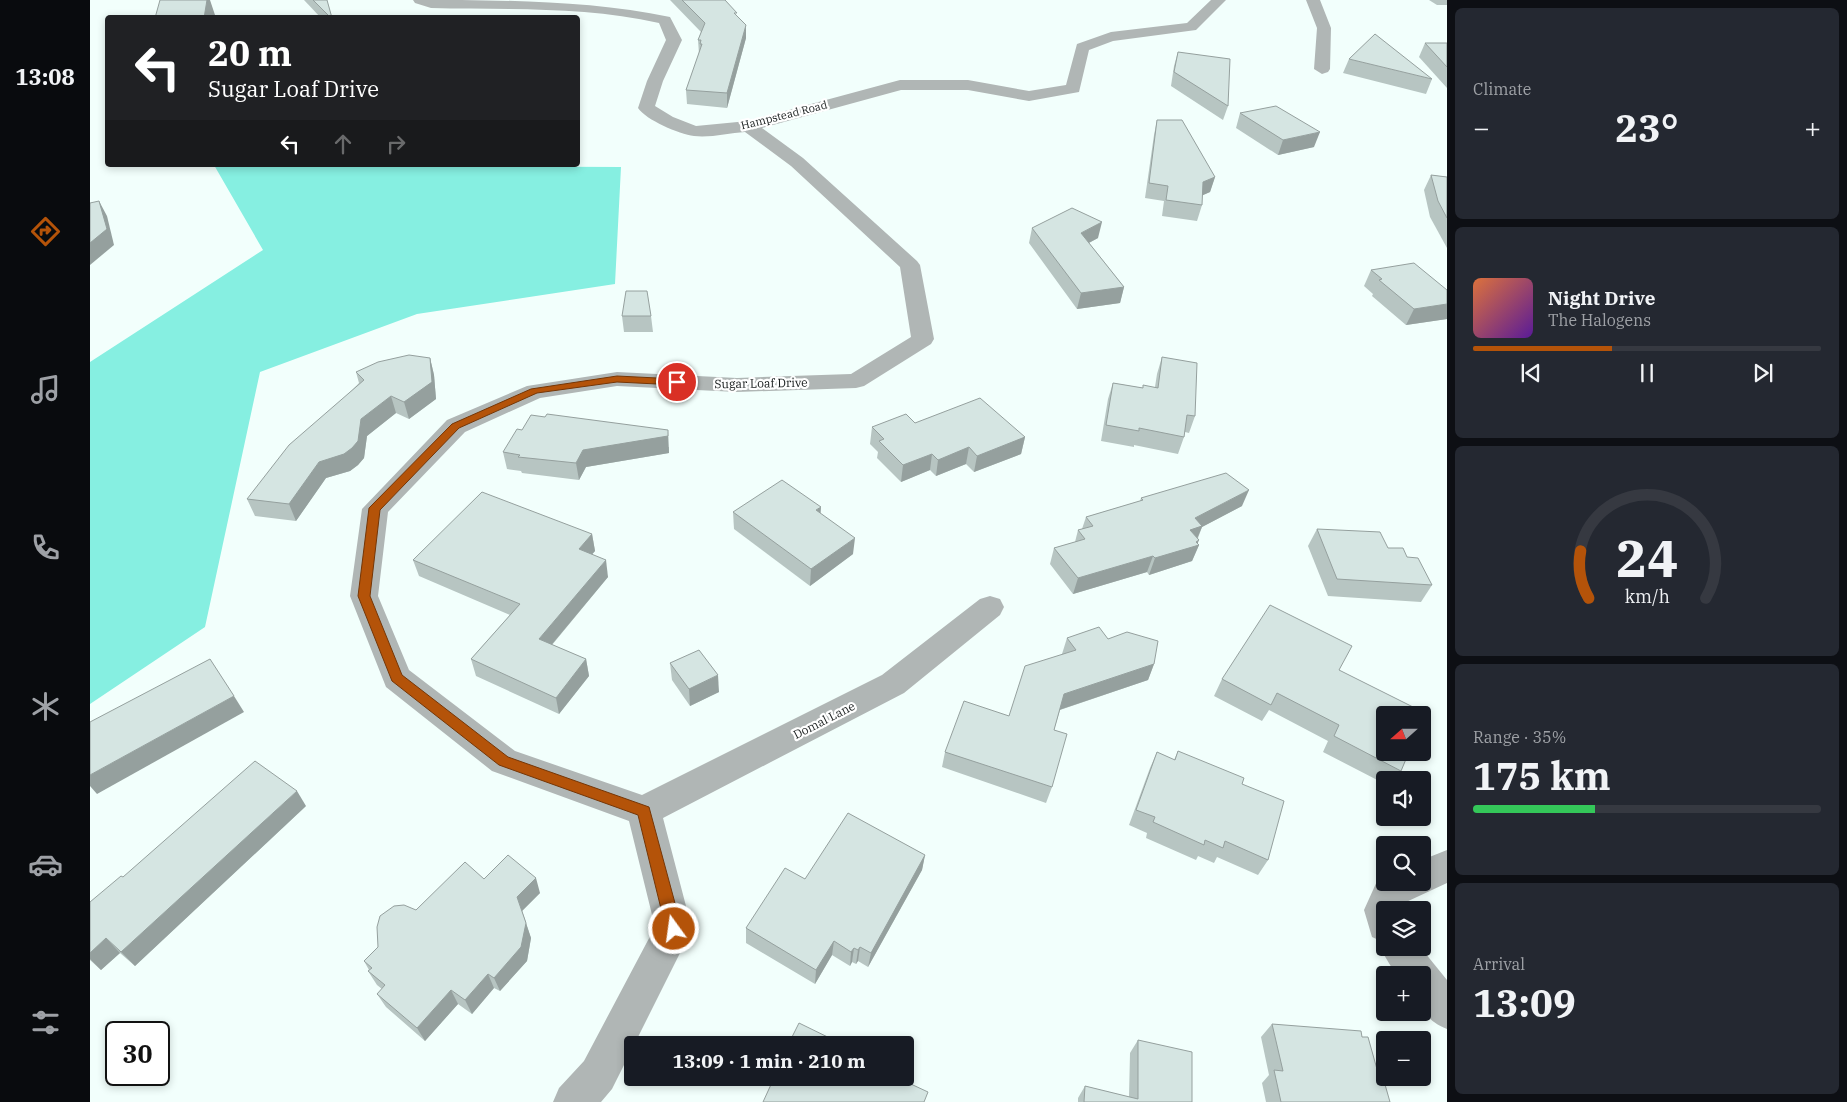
<!DOCTYPE html>
<meta charset="utf-8">
<style>
:root{--surface:#171b24;--page:#242831;--text:#f1f3f6;--muted:#9ea1a6;--line:#363941;--accent:#b45309}
body{margin:0;font-family:"IBM Plex Serif",serif;background:var(--page);color:var(--text);height:100vh;display:flex;flex-direction:column;font-size:19px;white-space:nowrap}
*{box-sizing:border-box;margin:0}
p{font-size:16px;color:var(--muted)}
.icon{flex:none;width:28px;height:28px;fill:none;stroke:currentColor;stroke-width:2;stroke-linecap:round;stroke-linejoin:round}
.map{position:relative;flex:1;overflow:hidden}
.panel{display:flex;flex-direction:column;gap:8px;padding:8px;background:#0d0f14;width:400px}
.panel>*{flex:none}
.banner{position:absolute;left:15px;top:15px;width:475px;height:152px;border-radius:5px;box-shadow:0 2px 8px #0003;background:#202124;color:#fff;overflow:hidden}
.needle{width:32px;rotate:249deg}
.buttons{position:absolute;left:1286px;top:706px;display:grid;gap:10px}
.buttons a{display:grid;place-items:center;width:55px;height:55px;border-radius:5px;background:var(--surface);box-shadow:0 2px 8px #0003;font-size:25px}
.speed{position:absolute;left:15px;top:1021px;display:flex;gap:10px;font-size:25px;font-weight:700;text-align:center}
.speed>*{display:grid;place-content:center;width:65px;height:65px;border-radius:50%;background:var(--surface);box-shadow:0 2px 8px #0003;line-height:1}
.speed .limit{border:2px solid #111;border-radius:8px;background:#fff;color:#111}
.pin{position:absolute;display:grid;place-items:center;width:42px;height:42px;color:#fff;margin:-21px;border:2px solid #fff;border-radius:50%;box-shadow:0 1px 5px #0007}
.me{position:absolute;width:55px;margin:-28px;rotate:346deg;stroke-linejoin:round;filter:drop-shadow(0 0 4px #0008)}
.turn{display:flex;align-items:center;gap:18px;height:105px;padding:0 20px;font-size:22px}
.turn .icon{width:65px;height:65px;stroke-width:2.5}
.turn b{display:block;font-size:35px;line-height:42px}
.lanes{display:flex;align-items:center;height:48px;padding:0 20px;background:#0003;justify-content:center;gap:25px;direction:ltr}
.lanes .off{opacity:.35}
.big{font-size:38px;font-weight:700;line-height:1.1}
.panel .card{flex:1;display:flex;flex-direction:column;justify-content:center;gap:8px;min-width:0;padding:0 18px;border-radius:8px;background:var(--page)}
.panel .dial{align-items:center;gap:0}
.dial svg{height:130px;overflow:visible;fill:none;stroke:var(--line);stroke-width:7;stroke-linecap:round;text-anchor:middle}
.dial text{fill:var(--text);stroke:none}
.song{display:flex;align-items:center;gap:15px}
.cover{width:60px;height:60px;border-radius:8px;background:linear-gradient(135deg,hsl(20 70% 55%),hsl(270 70% 35%))}
.played{height:5px;border-radius:2px;background:linear-gradient(90deg,var(--accent) 40%,var(--line) 40%)}
.keys{display:flex;justify-content:space-around;direction:ltr}
.heat{display:flex;justify-content:space-between;align-items:center;font-size:28px;direction:ltr}
.charge{height:8px;border-radius:4px;background:linear-gradient(90deg,#34c759 35%,var(--line) 0)}
.trip{position:absolute;left:534px;top:1036px;width:290px;height:50px;border-radius:5px;background:var(--surface);box-shadow:0 2px 8px #0003;font-weight:700;line-height:50px;text-align:center}
main{display:flex;flex:1;min-height:0}
.tabs{display:flex;flex-direction:column;width:90px;justify-content:space-around;align-items:center;background:#090b0e;color:var(--muted)}
.tabs .icon{width:35px;height:35px}
.tabs .on{color:var(--accent)}
.tabs b{font-size:22px;color:var(--text)}
.map>svg:first-child{display:block}
.green{fill:#86efe1}
.lines{fill:none;stroke-linecap:round;stroke-linejoin:round}
.minor{fill:#b0b6b5;fill-rule:evenodd}
.wall{fill:#b7c5c2}
.shaded-wall{fill:#95a09e}
.building{fill:#d5e5e2;stroke:#95a09e}
.route{fill:#b45309;stroke:#753606}
.labels{text-anchor:middle;dominant-baseline:central;stroke-width:4.5;stroke-linejoin:round;paint-order:stroke}
.far-street-label{font-size:11px;fill:#161b1b;stroke:#fff}
.street-label{font-size:12px;fill:#161b1b;stroke:#fff}
</style>
<main>
<nav class="tabs">
<b>13:08</b>
<svg class="icon on" aria-label="directions" viewBox="0 0 24 24"><path d="M12 3l9 9-9 9-9-9zM9 14v-3h6M13 9l2 2-2 2"/></svg>
<svg class="icon" aria-label="music" viewBox="0 0 24 24"><path d="M9 18V5l10-2v13"/><circle cx="6" cy="18" r="3"/><circle cx="16" cy="16" r="3"/></svg>
<svg class="icon" aria-label="phone" viewBox="0 0 24 24"><path d="M5 4h4l2 5-3 2q2 4 5 5l2-3 5 2v4C11 20 4 13 5 4z"/></svg>
<svg class="icon" aria-label="climate" viewBox="0 0 24 24"><path d="M12 3v18M4 7l16 10M4 17L20 7"/></svg>
<svg class="icon" aria-label="car" viewBox="0 0 24 24"><path d="M5 17H2v-5l4-1 3-4h7l3 4 3 1v5h-3M9 17h6M6 11h13"/><circle cx="7" cy="17" r="2"/><circle cx="17" cy="17" r="2"/></svg>
<svg class="icon" aria-label="filters" viewBox="0 0 24 24"><path d="M4 7h16M4 17h16"/><circle cx="9" cy="7" r="2"/><circle cx="15" cy="17" r="2"/></svg>
</nav>
<div class="map">
<svg width="1357" height="1102" viewBox="0 0 1357 1102">
<rect width="100%" height="100%" fill="#f2fffc"/>
<path class="green" d="M124,165L531,167L525,284L327,314L170,372L115,627L0,704V362L173,250Z"/>
<g class="lines">
<g class="minor">
<path d="M323,0C408,0 497,0 580,17L592,40L573,81L565,106L583,117L606,126L658,121L810,80H878L939,91L976,85L987,44L1021,32L1097,23L1121,0H1136L1106,30L1023,41L999,50L989,92L939,101L878,90H811L672,128L713,158L827,261L830,265L844,339L841,344L774,386L766,388L647,392L527,386L450,398L375,432L298,512L288,596L319,670L425,751L552,795L792,675L890,599L900,596L910,599L914,607L910,615L814,693L573,818L602,929L522,1089L511,1102H463L469,1088L494,1061L565,927L539,821L402,771L296,687L260,596L272,509L357,420L437,386L527,372L647,378L761,374L821,337L810,267L701,166L655,132C639,133 620,138 604,136C589,134 556,120 548,108L557,81L576,40L569,23C495,6 417,10 341,8L325,3Z"/>
<path d="M1216,0H1230L1241,28L1240,69L1238,72L1232,74L1224,69L1227,28Z"/>
<path d="M1357,850V883L1314,903L1310,910H1295V948H1331L1357,980V1029C1328,1017 1332,1003 1332,975H1306L1290,948L1293,942L1282,937L1274,910L1288,879L1295,876V882H1332V860Z"/>
</g>
</g>
<g class="wall">
<path d="M214,0H237L242,18H231Z"/>
<path d="M580,0H635L647,16L656,25V38L637,108L597,104L596,90L609,54L608,40L611,32Z"/>
<path d="M1339,0H1357V5H1347Z"/>
<path d="M1335,43H1357V88L1329,57Z"/>
<path d="M1088,52L1138,106L1133,120L1081,86L1084,66Z"/>
<path d="M1259,59L1342,79L1336,94L1253,73Z"/>
<path d="M1150,113L1224,147L1188,155L1146,128Z"/>
<path d="M1067,120L1125,177L1120,192L1112,195V205L1107,221L1072,216L1074,201L1055,198L1064,135Z"/>
<path d="M1341,175L1357,177V248L1340,217L1334,190Z"/>
<path d="M942,228L1008,238L999,243L1034,287L1030,303L987,309L939,243Z"/>
<path d="M1281,270L1357,290V319L1316,325L1282,296L1283,294L1274,286Z"/>
<path d="M532,316H561L563,332H534Z"/>
<path d="M1072,357L1105,416L1099,433L1095,432L1094,437L1088,454L1044,445V447L1011,441L1018,399L1023,383L1053,388L1065,387L1067,374Z"/>
<path d="M340,358L344,375L346,399L319,419L306,413L277,436L274,458L268,465L260,471L236,478L206,521L165,516L157,499L269,383L266,372Z"/>
<path d="M825,423L935,437L931,454L884,472L876,464L846,476L840,470L811,482L787,458L788,452L780,444L782,427Z"/>
<path d="M579,447V453L496,467L489,480L432,473L431,471L417,469L413,452Z"/>
<path d="M1051,498L1152,506L1112,527L1108,538V544L1109,545L1102,561L1059,575L1057,572L983,594L960,564L964,548L985,542L988,530L992,529L996,517L1050,501Z"/>
<path d="M643,512L730,514L763,554L720,586L644,529Z"/>
<path d="M1227,529L1298,548L1317,557L1342,585L1331,602L1238,596L1218,546Z"/>
<path d="M502,534L505,551L502,554L518,577L462,645L496,659L499,676L469,714L386,676L381,659L420,615L329,576L323,560Z"/>
<path d="M977,638L1018,639L1064,664L1058,680L970,710L964,730L962,787L956,803L852,767L855,752L919,716L972,654Z"/>
<path d="M580,663L629,692L600,706L582,680Z"/>
<path d="M1249,670L1295,715L1311,771L1304,780H1295V784L1233,752L1238,741L1179,710L1172,721L1124,696L1132,679Z"/>
<path d="M1088,751L1152,784L1178,860L1168,875L1127,857L1124,863L1108,856L1106,860L1056,838L1057,833L1039,825L1060,768L1067,752L1084,760Z"/>
<path d="M216,806L45,966L30,953L11,970L0,960V902L33,877Z"/>
<path d="M835,855L832,870L778,967L768,961L766,964L762,962L760,966L742,955L725,984L656,943V928L715,879Z"/>
<path d="M394,879L450,893L432,911L441,938L437,961L410,991L404,988L382,1014L368,1004L335,1041L296,1007L287,994L292,989L287,985L278,971L279,970L274,961Z"/>
<path d="M1182,1024L1272,1037L1300,1102H1176L1172,1083L1179,1075L1171,1037Z"/>
<path d="M1048,1040L1102,1102H988V1098L995,1086L1039,1097L1040,1053Z"/>
</g>
<g class="shaded-wall">
<path d="M116,0H120L126,18H114Z"/>
<path d="M656,25V38L637,108V93Z"/>
<path d="M1230,132L1224,147L1188,155L1193,140Z"/>
<path d="M1125,177L1120,192L1109,197L1113,182Z"/>
<path d="M9,201L17,216L24,245L0,265V243Z"/>
<path d="M1012,222L1008,238L987,249L991,233Z"/>
<path d="M1034,287L1030,303L987,309L991,293Z"/>
<path d="M1357,304V319L1316,325L1324,309Z"/>
<path d="M340,358L344,375L346,399L319,419L314,402Z"/>
<path d="M301,396L306,413L277,436L274,458L268,465L260,471L236,478L206,521L199,504L229,462L271,419Z"/>
<path d="M578,430L579,453L496,467L489,480L486,463L493,450Z"/>
<path d="M935,437L931,454L884,472L887,456Z"/>
<path d="M879,447L876,464L846,476L848,460Z"/>
<path d="M842,454L840,470L811,482L813,465Z"/>
<path d="M1159,490L1152,506L1112,527L1106,541L1109,540L1107,545H1109L1102,561L1059,575L1065,558L1094,546L1105,518Z"/>
<path d="M731,507L730,524L726,510Z"/>
<path d="M502,534L505,551L492,566L489,549Z"/>
<path d="M765,538L763,554L720,586L721,569Z"/>
<path d="M1063,556L1057,572L983,594L988,578Z"/>
<path d="M516,560L518,577L453,655L449,639Z"/>
<path d="M496,659L499,676L469,714L466,698Z"/>
<path d="M1064,664L1058,680L969,710L974,694Z"/>
<path d="M628,675L629,692L600,706L599,689Z"/>
<path d="M144,696L154,712L7,794L0,786V775Z"/>
<path d="M207,791L216,806L45,966L31,952Z"/>
<path d="M835,855L832,870L778,967L781,953Z"/>
<path d="M446,878L450,893L432,911L441,938L437,961L410,991L404,978L427,897Z"/>
<path d="M16,938L30,953L11,970L0,959V953Z"/>
<path d="M744,941L742,955L725,984L726,970Z"/>
<path d="M770,947L768,961L766,964L768,950Z"/>
<path d="M764,948L762,962L760,966L761,952Z"/>
<path d="M398,974L404,988L382,1014L375,1000Z"/>
<path d="M361,990L368,1004L335,1041L327,1028Z"/>
</g>
<g class="building">
<path d="M70,0H117L114,18H65Z"/>
<path d="M223,0H237L242,18H241Z"/>
<path d="M592,0H635L647,13H644L656,25L637,93L596,90L612,44H610L611,40H608L615,23Z"/>
<path d="M1285,34L1342,79L1259,59Z"/>
<path d="M1335,43H1357V67Z"/>
<path d="M1088,52L1140,59L1138,106L1084,72Z"/>
<path d="M1186,106L1230,132L1193,140L1150,113Z"/>
<path d="M1067,120H1092L1125,177L1113,182L1112,205L1076,200L1078,186L1059,183Z"/>
<path d="M1341,175L1357,177V218L1348,201Z"/>
<path d="M9,201L17,229L0,243V203Z"/>
<path d="M982,208L1012,222L991,233L1034,287L991,293L942,228Z"/>
<path d="M1324,263L1357,290V304L1324,309L1289,280L1292,279L1281,270Z"/>
<path d="M536,291H557L561,316H532Z"/>
<path d="M319,355L340,358L342,382L314,402L301,396L271,419L268,441L262,448L254,454L229,462L199,504L157,499L199,445L274,380L266,372L288,362Z"/>
<path d="M1072,357L1107,363L1105,416L1097,415L1094,437L1049,428V431L1016,425L1023,383L1053,388V385L1068,388Z"/>
<path d="M890,398L935,437L887,456L879,447L848,460L842,454L813,465L789,441L794,439L782,427L816,414L825,423Z"/>
<path d="M457,414L578,430V436L493,450L486,463L428,457L430,455L413,452L427,429L432,430L441,415L455,417Z"/>
<path d="M1136,473L1159,490L1105,518L1112,526L1100,530L1109,540L1106,542L1109,545L1065,558L1063,556L988,578L964,548L995,539L988,530L1003,526L996,517L1053,500L1051,498Z"/>
<path d="M692,480L731,507L726,510L765,538L721,569L643,512Z"/>
<path d="M392,492L502,534L489,549L516,560L449,639L496,659L466,698L381,659L430,604L323,560Z"/>
<path d="M1227,529L1290,532L1298,548H1313L1317,557L1328,558L1342,585L1247,579Z"/>
<path d="M1180,605L1262,646L1249,670L1323,707L1319,715H1295V752H1319L1311,771L1244,736L1249,725L1187,693L1181,705L1132,679Z"/>
<path d="M1009,627L1018,639L1037,632L1068,641L1064,664L974,694L964,730L977,734L962,787L855,752L874,701L919,716L935,666L986,650L977,638Z"/>
<path d="M609,650L628,675L599,689L580,663Z"/>
<path d="M120,659L144,696L0,775V722Z"/>
<path d="M1088,751L1154,778L1152,784L1194,801L1178,860L1135,841L1133,848L1115,840L1114,845L1063,822L1065,817L1046,810L1067,752L1085,760Z"/>
<path d="M165,761L207,791L31,952L16,938L0,953V902L31,876L33,877Z"/>
<path d="M758,813L835,855L781,953L770,947L768,950L764,948L761,952L744,941L726,970L656,928L695,868L715,879Z"/>
<path d="M418,855L446,878L427,897L436,923L431,947L404,978L398,974L375,1000L361,990L327,1028L287,994L295,985L278,971L282,968L274,961L288,947L287,927L290,916L304,906L314,905L326,910L375,862L394,879Z"/>
<path d="M709,1023L754,1045H698Z"/>
<path d="M1182,1024L1271,1031L1272,1037H1278L1290,1080L1294,1081L1300,1102H1191L1184,1070L1193,1071Z"/>
<path d="M1048,1040L1102,1052V1102H994L995,1086L1048,1099Z"/>
<path d="M684,1078H811L810,1079L838,1092L834,1102H673Z"/>
</g>
<path class="route" d="M527,376L587,379L592,382L587,385L527,382L447,393L369,428L290,510L280,596L312,675L418,757L559,807L592,929L589,934L584,937L579,934L576,929L548,815L409,765L302,681L268,596L279,508L362,424L441,389Z"/>
<g class="labels">
<g class="far-street-label">
<text transform="translate(694 115) rotate(-14)">Hampstead Road</text>
</g>
<g class="street-label">
<text transform="translate(671 383) rotate(-1)">Sugar Loaf Drive</text>
<text transform="translate(734 720) rotate(-27)">Domal Lane</text>
</g>
</g>
</svg>
<div class="buttons">
<a><svg class="needle" viewBox="-14 -14 28 28"><path d="M0-13l5 13h-10z" fill="#e53935"/><path d="M0 13l5-13h-10z" fill="#9ea1a6"/></svg></a>
<a><svg class="icon" aria-label="sound" viewBox="0 0 24 24"><path d="M4 9h4l5-4v14l-5-4H4zM17 9q2 3 0 6"/></svg></a>
<a><svg class="icon" aria-label="search" viewBox="0 0 24 24"><circle cx="10" cy="10" r="6"/><path d="M15 15l6 6"/></svg></a>
<a><svg class="icon" aria-label="layers" viewBox="0 0 24 24"><path d="M12 4l9 5-9 5-9-5zM3 14l9 5 9-5"/></svg></a>
<a>+</a>
<a>−</a>
</div>
<div class="speed"><div class="limit">30</div></div>
<div class="pin" style="left:587px;top:382px;background:#d93025"><svg class="icon" aria-label="arrive" viewBox="0 0 24 24"><path d="M6 21V4h12l-3 4 3 4H6"/></svg></div>
<svg class="me" style="left:584px;top:929px" viewBox="-20 -20 40 40"><circle r="17" fill="#b45309" stroke="#fff" stroke-width="3"/><path d="M0-11L8 9 0 5-8 9z" fill="#fff"/></svg>
<div class="trip">13:09 · 1 min · 210 m</div>
<div class="banner">
<div class="turn"><svg class="icon" aria-label="left" viewBox="0 0 24 24"><path d="M17 20v-9H6M10 6l-5 5 5 5"/></svg><div><b>20 m</b>Sugar Loaf Drive</div></div>
<div class="lanes"><svg class="icon" aria-label="left" viewBox="0 0 24 24"><path d="M17 20v-9H6M10 6l-5 5 5 5"/></svg><svg class="icon off" aria-label="ahead" viewBox="0 0 24 24"><path d="M12 20V5M6 11l6-6 6 6"/></svg><svg class="icon off" aria-label="right" viewBox="0 0 24 24"><path d="M7 20v-9h11M14 6l5 5-5 5"/></svg></div>
</div>
</div>
<section class="panel">
<div class="card"><p>Climate</p>
<div class="heat"><a>−</a><b class="big">23°</b><a>+</a></div>
</div>
<div class="card">
<div class="song"><i class="cover"></i><div><b>Night Drive</b><p>The Halogens</p></div></div>
<div class="played"></div>
<div class="keys"><svg class="icon" aria-label="previous" viewBox="0 0 24 24"><path d="M18 5L8 12l10 7zM5 5v14"/></svg><svg class="icon" aria-label="pause" viewBox="0 0 24 24"><path d="M8 5v14M16 5v14"/></svg><svg class="icon" aria-label="next" viewBox="0 0 24 24"><path d="M6 5l10 7-10 7zM19 5v14"/></svg></div>
</div>
<div class="card dial"><svg viewBox="0 0 100 80">
<path d="M14 69A42 42 0 1 1 86 69"/>
<path d="M14 69A42 42 0 0 1 9 40" stroke="#b45309"/>
<text x="50" y="56" font-size="32" font-weight="700">24</text>
<text x="50" y="72" font-size="11">km/h</text>
</svg></div>
<div class="card"><p>Range · 35%</p><b class="big">175 km</b><div class="charge"></div></div>
<div class="card"><p>Arrival</p><b class="big">13:09</b></div>
</section>
</main>
